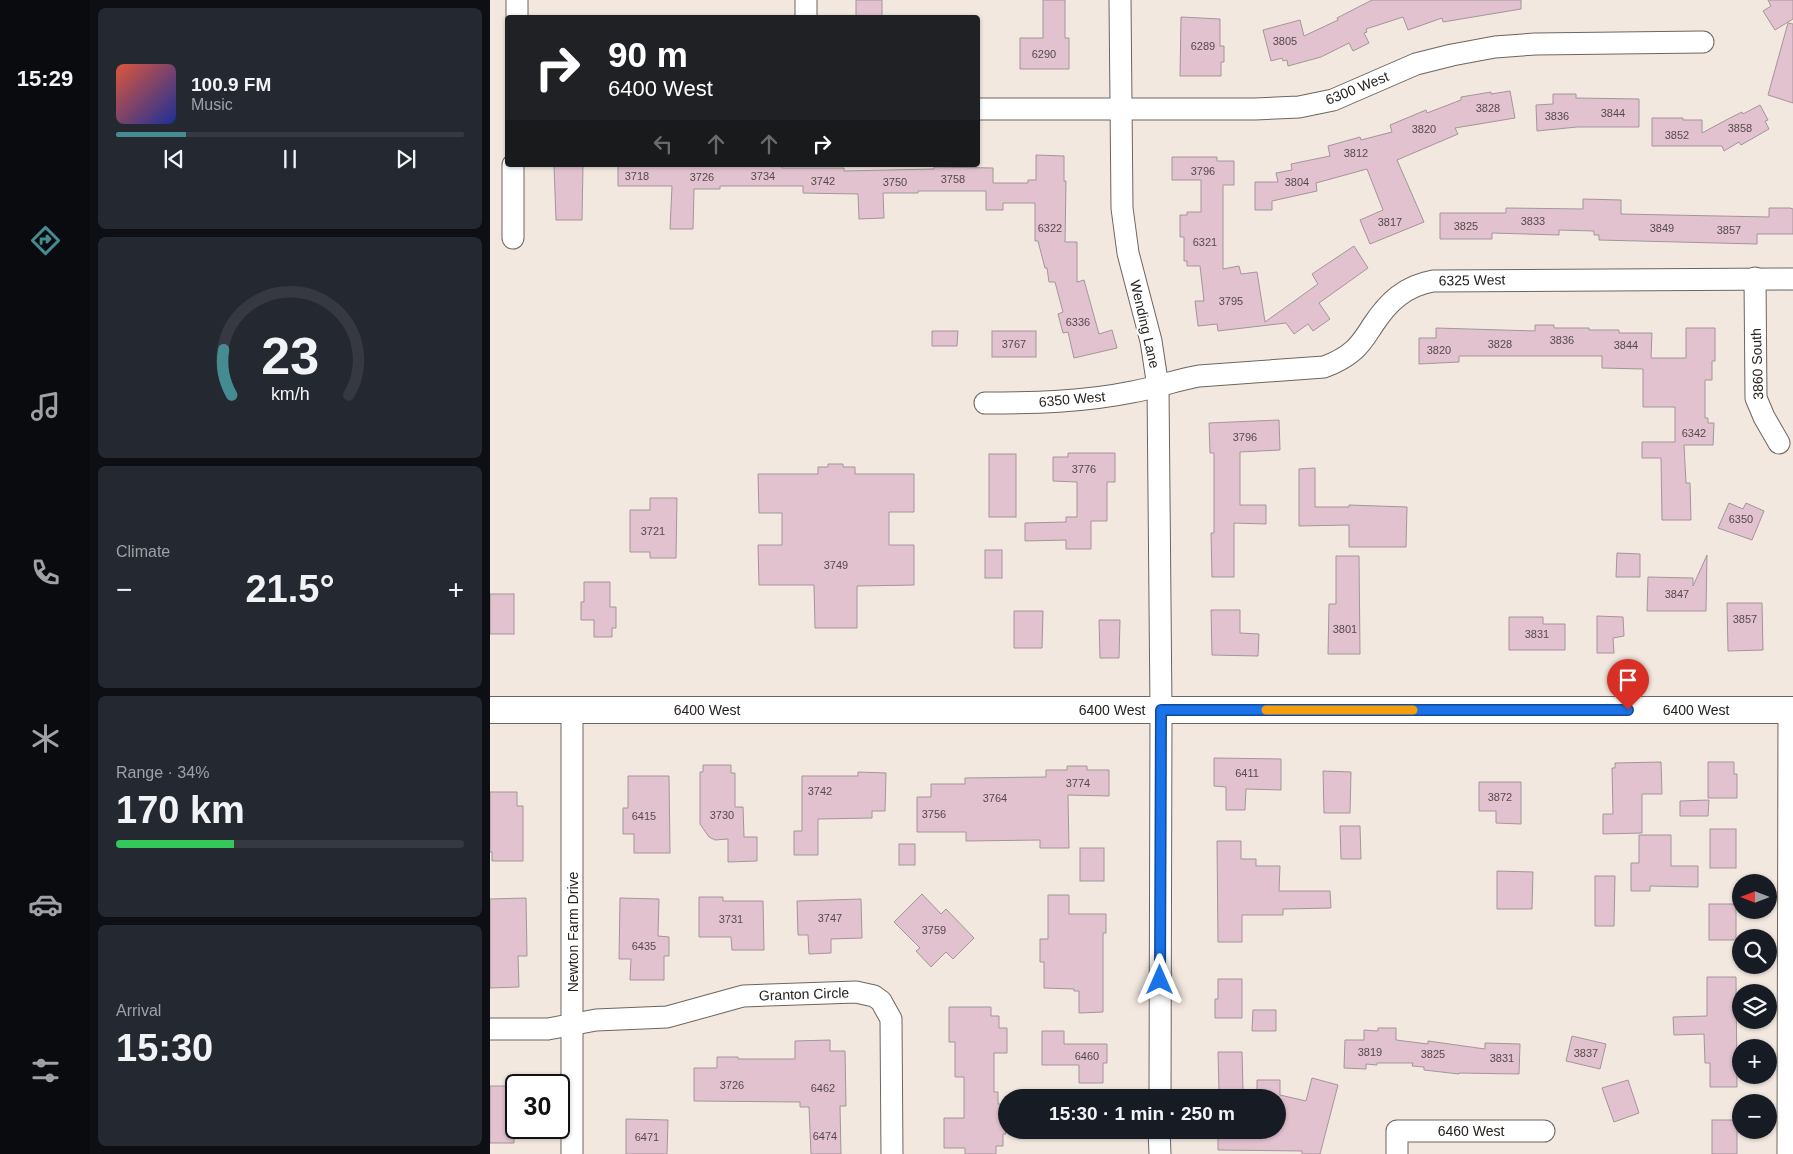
<!DOCTYPE html>
<meta charset="utf-8">
<style>
:root{--surface:#171b24;--page:#242831;--text:#f1f3f6;--muted:#9ea1a6;--line:#363941;--accent:#458c92}
body{margin:0;font-family:Helvetica,sans-serif;background:var(--page);color:var(--text);height:100vh;display:flex;flex-direction:column;font-size:19px;white-space:nowrap}
*{box-sizing:border-box;margin:0}
p{font-size:16px;color:var(--muted)}
.icon{flex:none;width:28px;height:28px;fill:none;stroke:currentColor;stroke-width:2;stroke-linecap:round;stroke-linejoin:round}
.map{position:relative;flex:1;overflow:hidden}
.side{display:flex;flex-direction:column;gap:8px;padding:8px;background:#0d0f14;width:400px}
.side>*{flex:none}
.hud{position:absolute;left:15px;top:15px;width:475px;height:152px;border-radius:5px;box-shadow:0 1px 4px #0004;background:#202124;color:#fff;overflow:hidden}
.needle{width:32px;rotate:270deg}
.fabs{position:absolute;left:1242px;top:874px;display:grid;gap:10px}
.fabs a{display:grid;place-items:center;width:45px;height:45px;border-radius:50%;background:var(--surface);box-shadow:0 1px 4px #0004;font-size:25px}
.speed{position:absolute;left:15px;top:1074px;display:flex;gap:10px;font-size:25px;font-weight:700;text-align:center}
.speed>*{display:grid;place-content:center;width:65px;height:65px;border-radius:50%;background:var(--surface);box-shadow:0 1px 4px #0004;line-height:1}
.speed .limit{border:2px solid #111;border-radius:8px;background:#fff;color:#111}
.pin{position:absolute;display:grid;place-items:center;width:42px;height:42px;color:#fff;margin:-51px -21px;border-radius:50% 50% 50% 0;rotate:-45deg;box-shadow:0 0 5px #0007}
.pin .icon{rotate:45deg}
.me{position:absolute;width:55px;margin:-28px;rotate:0deg;stroke-linejoin:round;filter:drop-shadow(0 0 4px #0008)}
.turn{display:flex;align-items:center;gap:18px;height:105px;padding:0 20px;font-size:22px}
.turn .icon{width:65px;height:65px;stroke-width:2.5}
.turn b{display:block;font-size:35px;line-height:42px}
.lanes{display:flex;align-items:center;height:48px;padding:0 20px;background:#0003;justify-content:center;gap:25px;direction:ltr}
.lanes .off{opacity:.35}
.big{font-size:38px;font-weight:800;line-height:1.1}
.side .tile{flex:1;display:flex;flex-direction:column;justify-content:center;gap:8px;min-width:0;padding:0 18px;border-radius:8px;background:var(--page)}
.side .dial{align-items:center;gap:0}
.dial svg{height:130px;overflow:visible;fill:none;stroke:var(--line);stroke-width:7;stroke-linecap:round;text-anchor:middle}
.dial text{fill:var(--text);stroke:none}
.song{display:flex;align-items:center;gap:15px}
.cover{width:60px;height:60px;border-radius:8px;background:linear-gradient(135deg,hsl(10 70% 55%),hsl(230 70% 35%))}
.played{height:5px;border-radius:2px;background:linear-gradient(90deg,var(--accent) 20%,var(--line) 20%)}
.keys{display:flex;justify-content:space-around;direction:ltr}
.heat{display:flex;justify-content:space-between;align-items:center;font-size:28px;direction:ltr}
.charge{height:8px;border-radius:4px;background:linear-gradient(90deg,#34c759 34%,var(--line) 0)}
.trip{position:absolute;left:508px;top:1089px;width:288px;height:50px;border-radius:25px;background:var(--surface);box-shadow:0 1px 4px #0004;font-weight:800;line-height:50px;text-align:center}
main{display:flex;flex:1;min-height:0}
.tab-bar{display:flex;flex-direction:column;width:90px;justify-content:space-around;align-items:center;background:#090b0e;color:var(--muted)}
.tab-bar .icon{width:35px;height:35px}
.tab-bar .on{color:var(--accent)}
.tab-bar b{font-size:22px;color:var(--text)}
.map>svg:first-child{display:block}
.building{fill:#e3c2cf;stroke:#a2969a}
.lines{fill:none;stroke-linecap:round;stroke-linejoin:round}
.minor-casing{stroke:#6e655e;stroke-width:23}
.tertiary-casing{stroke:#6e655e;stroke-width:28}
.minor{stroke:#fff;stroke-width:21}
.tertiary{stroke:#fff;stroke-width:26}
.route-casing{stroke:#114b97;stroke-width:12}
.route{stroke:#1a73e8;stroke-width:9}
.slow{stroke:#f59e0b;stroke-width:9}
.labels{text-anchor:middle;dominant-baseline:central;stroke-width:4.5;stroke-linejoin:round;paint-order:stroke}
.number-label{font-size:11px;fill:#554a4b}
.street-label{font-size:14px;fill:#26221f;stroke:#fff}
</style>
<main>
<nav class="tab-bar">
<b>15:29</b>
<svg class="icon on" aria-label="directions" viewBox="0 0 24 24"><path d="M12 3l9 9-9 9-9-9zM9 14v-3h6M13 9l2 2-2 2"/></svg>
<svg class="icon" aria-label="music" viewBox="0 0 24 24"><path d="M9 18V5l10-2v13"/><circle cx="6" cy="18" r="3"/><circle cx="16" cy="16" r="3"/></svg>
<svg class="icon" aria-label="phone" viewBox="0 0 24 24"><path d="M5 4h4l2 5-3 2q2 4 5 5l2-3 5 2v4C11 20 4 13 5 4z"/></svg>
<svg class="icon" aria-label="climate" viewBox="0 0 24 24"><path d="M12 3v18M4 7l16 10M4 17L20 7"/></svg>
<svg class="icon" aria-label="car" viewBox="0 0 24 24"><path d="M5 17H2v-5l4-1 3-4h7l3 4 3 1v5h-3M9 17h6M6 11h13"/><circle cx="7" cy="17" r="2"/><circle cx="17" cy="17" r="2"/></svg>
<svg class="icon" aria-label="filters" viewBox="0 0 24 24"><path d="M4 7h16M4 17h16"/><circle cx="9" cy="7" r="2"/><circle cx="15" cy="17" r="2"/></svg>
</nav>
<section class="side">
<div class="tile">
<div class="song"><i class="cover"></i><div><b>100.9 FM</b><p>Music</p></div></div>
<div class="played"></div>
<div class="keys"><svg class="icon" aria-label="previous" viewBox="0 0 24 24"><path d="M18 5L8 12l10 7zM5 5v14"/></svg><svg class="icon" aria-label="pause" viewBox="0 0 24 24"><path d="M8 5v14M16 5v14"/></svg><svg class="icon" aria-label="next" viewBox="0 0 24 24"><path d="M6 5l10 7-10 7zM19 5v14"/></svg></div>
</div>
<div class="tile dial"><svg viewBox="0 0 100 80">
<path d="M14 69A42 42 0 1 1 86 69"/>
<path d="M14 69A42 42 0 0 1 9 41" stroke="#458c92"/>
<text x="50" y="56" font-size="32" font-weight="700">23</text>
<text x="50" y="72" font-size="11">km/h</text>
</svg></div>
<div class="tile"><p>Climate</p>
<div class="heat"><a>−</a><b class="big">21.5°</b><a>+</a></div>
</div>
<div class="tile"><p>Range · 34%</p><b class="big">170 km</b><div class="charge"></div></div>
<div class="tile"><p>Arrival</p><b class="big">15:30</b></div>
</section>
<div class="map">
<svg width="1303" height="1154" viewBox="0 0 1303 1154">
<rect width="100%" height="100%" fill="#f2e8df"/>
<g class="building">
<rect x="366" y="0" width="26" height="18"/>
<path d="M553,0H575V38H579V69H530V38H553Z"/>
<path d="M882,0H1031V9L953,22L952,18L918,30L913,17L876,29L877,32L874,33L879,43L863,51L859,43L831,57L798,66L797,60L793,61L792,58L781,61L773,30L810,20L814,36L848,20L847,18Z"/>
<path d="M1278,0H1303V19L1285,30L1273,11L1281,6Z"/>
<path d="M691,17L730,19V46H734V62H731V76H690Z"/>
<path d="M1298,23L1303,24V103L1278,95Z"/>
<path d="M1020,91L1025,118L965,128L968,134L907,160L934,222L880,244L870,220L893,210L877,169L826,183L827,191L782,201V210H765V182H788L786,173L802,170L801,164L840,156L838,146L870,137L871,140L902,132L900,125L936,110L937,113L971,100V97L1001,92V94Z"/>
<path d="M1063,94H1086V98L1149,99V127H1087L1047,131L1046,105L1063,104Z"/>
<path d="M1270,105L1278,120L1275,121L1279,129L1251,145L1249,142L1234,151L1232,146H1162V118H1193V120H1212V133L1238,119L1252,112L1253,114Z"/>
<path d="M546,155L574,156V181H576L575,242H587V282L594,280L609,334L622,330L627,348L584,358L578,332L573,333L568,314L573,312L565,282H559L557,268H555L548,241H545V203H513V210H496V191H428V193H393L394,218L369,219L368,194L313,193V186H230V189H204L203,229H180L182,186H128V165H292V168H354V171L444,169V167L503,168V183H538V180H546Z"/>
<path d="M682,157H727V161H744V185H733V269L749,266L751,274L767,272L775,322L828,284L822,274L864,246L878,268L829,303L840,319L823,331L818,324L804,334L796,323L728,331L727,324L708,326L705,301H714L710,266H697V261H694V237H690V215H697V212H711V180H682Z"/>
<path d="M64,165H93L92,220H66Z"/>
<path d="M1093,199L1131,200V214L1279,217V208H1300L1303,209V234H1267V244L1109,240V235H1104V231L1069,230V235L1002,233V239H950V213H1016V208L1093,209Z"/>
<path d="M1045,325H1064V328H1099V330H1129V333H1162L1161,358H1196V328H1225V361H1222V380H1215V418H1218V423H1224L1223,445H1194L1196,483H1200L1201,520H1172L1171,458H1152V442H1185V407H1153V369L1112,368V356H969V362L929,364V338H946V328L1045,331Z"/>
<path d="M442,331H468L467,346H442Z"/>
<rect x="502" y="331" width="44" height="26"/>
<path d="M789,420L790,450L750,452V505H776V524L744,523V577H722L721,533H724V453H720L719,423Z"/>
<path d="M578,453H625V482H617V521H601V549H576V540L535,541V523L576,522V517H587V482L563,481V457H578Z"/>
<rect x="499" y="454" width="27" height="63"/>
<path d="M338,464H353V467H365V474H424V512H399V545H424V585L367,586V628H325L324,585H269L268,545H292V513H269L268,474H328V467H338Z"/>
<path d="M825,468V507H859V505L917,507L916,547H859V525L809,526V469Z"/>
<path d="M160,498H187L186,558H160V552H140V510H160Z"/>
<path d="M1239,503L1253,509L1256,503L1274,511L1262,540L1228,528Z"/>
<rect x="495" y="550" width="17" height="28"/>
<path d="M1127,553L1150,554V577H1126Z"/>
<path d="M1217,555L1216,611H1157L1158,577L1203,578V586Z"/>
<path d="M846,556H869L870,654H838L839,604H846Z"/>
<path d="M94,582H120V607H126V628H122V637H104V620H91V602H94Z"/>
<rect x="0" y="594" width="24" height="40"/>
<path d="M1237,603H1272L1273,650L1238,651Z"/>
<path d="M721,610H750V633L769,634L768,656L722,655Z"/>
<path d="M524,611H553L552,648H524Z"/>
<path d="M1107,616L1133,617L1134,636L1123,638L1124,653H1107Z"/>
<path d="M1019,617H1053V624H1075V650H1019Z"/>
<path d="M609,620H630L629,658H610Z"/>
<path d="M724,758L791,759V790L756,789L755,810H736V787L724,786Z"/>
<path d="M1171,762L1172,794H1152V833L1113,834V814H1123L1122,768H1125V763Z"/>
<path d="M1218,762H1244V774H1247V798H1218Z"/>
<path d="M213,765H241V773H245V807H253L254,837H267V861L238,862V839L225,840L219,837L210,824V772H213Z"/>
<path d="M577,766H597V770H619V796L578,795L579,848H550V840L476,841V832H427V797H441V784H475V778L556,777V770H577Z"/>
<path d="M833,771L861,772L860,813H834Z"/>
<path d="M368,772L396,773L395,811H382V818L328,819V855H304V831H312V776H368Z"/>
<path d="M138,776H179L180,853H144V834H133V808H138Z"/>
<path d="M989,782H1031V824L1006,823V811H989Z"/>
<path d="M0,792H27V806H33V861H2V852H0Z"/>
<path d="M1219,800L1218,816H1190V801Z"/>
<path d="M850,826H870L871,859H851Z"/>
<rect x="1220" y="829" width="26" height="39"/>
<path d="M1149,835H1181V866H1208V887L1160,886V891H1141V863H1149Z"/>
<path d="M727,841H751V859H766V866H790L789,891H840L841,908L793,909V915H752V942H728Z"/>
<rect x="409" y="844" width="16" height="21"/>
<rect x="590" y="848" width="24" height="33"/>
<path d="M1007,871L1043,872L1042,909H1007Z"/>
<path d="M1105,876H1125L1124,926H1105Z"/>
<path d="M432,894L451,914L456,909L484,938L463,959L456,952L441,967L426,951L430,948L404,922Z"/>
<path d="M558,895H579V914H616V933H613V1012L589,1013V991H584V989L554,988V962H550V939H558Z"/>
<path d="M209,897H233V901H273L274,950H242L241,937H209Z"/>
<path d="M36,898L37,956H28L29,987L0,988V899Z"/>
<path d="M130,898L169,899L168,936L179,937V956H174V980H140L141,959H129Z"/>
<path d="M371,899L372,938L341,939V953L319,954L318,935H308L307,901Z"/>
<rect x="1219" y="904" width="27" height="36"/>
<path d="M1217,977H1246L1247,1087H1220V1063H1215L1214,1034L1184,1035L1183,1017L1217,1016Z"/>
<path d="M728,979H752V1018H725V999H728Z"/>
<path d="M459,1007H501V1016H509V1028H517V1053H504V1092H508V1104H516V1134H513V1146H506V1154H475V1148H454V1118H474V1077H465V1042H459Z"/>
<path d="M763,1010H786V1031H762Z"/>
<path d="M888,1028H906V1040L938,1044V1041L995,1049V1043L1030,1044L1029,1074L969,1073V1074L934,1070V1067L922,1066L923,1063H887V1065L876,1064V1069L854,1068L855,1040H874V1030L888,1031Z"/>
<path d="M552,1031H574V1044H617V1063H613V1083H589V1065H552Z"/>
<path d="M1082,1036L1116,1044L1110,1069L1076,1061Z"/>
<path d="M340,1040V1051H355L356,1106H350L351,1154H321L319,1107H310V1102L204,1101V1068H227V1057H248V1059H305V1041Z"/>
<path d="M728,1052H752L753,1090H729Z"/>
<path d="M822,1078L848,1085L830,1154H812V1151L728,1150V1130H786V1098H767V1080H790V1095L816,1101Z"/>
<path d="M1138,1080L1149,1113L1124,1122L1112,1088Z"/>
<path d="M0,1086H24L26,1137H24V1143H0Z"/>
<path d="M136,1119L178,1120L177,1154H136Z"/>
<rect x="1222" y="1120" width="25" height="34"/>
</g>
<g class="lines">
<g class="minor-casing">
<g id="minor">
<path d="M27,0V18"/>
<path d="M316,0V18"/>
<path d="M630,0L632,208L638,253L661,341L668,387L671,710L670,1098"/>
<path d="M488,109H765L809,107L843,100L926,64L962,55L1005,47L1045,44L1213,42"/>
<path d="M23,165V238"/>
<path d="M1265,278L1266,398L1274,417L1289,443"/>
<path d="M495,403C545,403 593,402 642,392C665,388 686,380 709,376L834,367C845,363 855,358 864,350C872,343 877,334 883,325C898,302 915,286 943,281L1303,279"/>
<path d="M82,710V1154"/>
<path d="M0,1029H58L106,1020L177,1017L253,996L366,992L384,996L391,1001L401,1019L402,1154"/>
<path d="M669,1130L670,1154"/>
<path d="M907,1154V1131H1054"/>
<path d="M1298,1154L1299,710"/>
</g>
</g>
<g class="tertiary-casing">
<path id="tertiary" d="M0,710H1303"/>
</g>
<use href="#minor" class="minor"/>
<use href="#tertiary" class="tertiary"/>
</g>
<g class="lines">
<g class="route-casing">
<path id="route" d="M670,980L671,710H1138"/>
</g>
<use href="#route" class="route"/>
<path class="slow" d="M776,710H923"/>
</g>
<g class="labels">
<g class="number-label">
<text x="795" y="41">3805</text>
<text x="713" y="46">6289</text>
<text x="554" y="54">6290</text>
<text x="998" y="108">3828</text>
<text x="1123" y="113">3844</text>
<text x="1067" y="116">3836</text>
<text x="1250" y="128">3858</text>
<text x="934" y="129">3820</text>
<text x="1187" y="135">3852</text>
<text x="866" y="153">3812</text>
<text x="713" y="171">3796</text>
<text x="147" y="176">3718</text>
<text x="273" y="176">3734</text>
<text x="212" y="177">3726</text>
<text x="463" y="179">3758</text>
<text x="333" y="181">3742</text>
<text x="405" y="182">3750</text>
<text x="807" y="182">3804</text>
<text x="1043" y="221">3833</text>
<text x="900" y="222">3817</text>
<text x="976" y="226">3825</text>
<text x="560" y="228">6322</text>
<text x="1172" y="228">3849</text>
<text x="1239" y="230">3857</text>
<text x="715" y="242">6321</text>
<text x="741" y="301">3795</text>
<text x="588" y="322">6336</text>
<text x="1072" y="340">3836</text>
<text x="524" y="344">3767</text>
<text x="1010" y="344">3828</text>
<text x="1136" y="345">3844</text>
<text x="949" y="350">3820</text>
<text x="1204" y="433">6342</text>
<text x="755" y="437">3796</text>
<text x="594" y="469">3776</text>
<text x="1251" y="519">6350</text>
<text x="163" y="531">3721</text>
<text x="346" y="565">3749</text>
<text x="1187" y="594">3847</text>
<text x="1255" y="619">3857</text>
<text x="855" y="629">3801</text>
<text x="1047" y="634">3831</text>
<text x="757" y="773">6411</text>
<text x="588" y="783">3774</text>
<text x="330" y="791">3742</text>
<text x="1010" y="797">3872</text>
<text x="505" y="798">3764</text>
<text x="444" y="814">3756</text>
<text x="232" y="815">3730</text>
<text x="154" y="816">6415</text>
<text x="340" y="918">3747</text>
<text x="241" y="919">3731</text>
<text x="444" y="930">3759</text>
<text x="154" y="946">6435</text>
<text x="880" y="1052">3819</text>
<text x="1096" y="1053">3837</text>
<text x="943" y="1054">3825</text>
<text x="597" y="1056">6460</text>
<text x="1012" y="1058">3831</text>
<text x="242" y="1085">3726</text>
<text x="333" y="1088">6462</text>
<text x="335" y="1136">6474</text>
<text x="157" y="1137">6471</text>
</g>
<g class="street-label">
<text transform="translate(867 88) rotate(-22)">6300 West</text>
<text transform="translate(982 280) rotate(-1)">6325 West</text>
<text transform="translate(655 324) rotate(77)">Wending Lane</text>
<text transform="translate(1267 364) rotate(-92)">3860 South</text>
<text transform="translate(582 399) rotate(-5)">6350 West</text>
<text x="217" y="710">6400 West</text>
<text x="622" y="710">6400 West</text>
<text x="1206" y="710">6400 West</text>
<text transform="translate(83 932) rotate(-90)">Newton Farm Drive</text>
<text transform="translate(314 994) rotate(-2)">Granton Circle</text>
<text x="981" y="1131">6460 West</text>
</g>
</g>
</svg>
<div class="fabs">
<a><svg class="needle" viewBox="-14 -14 28 28"><path d="M0-13l5 13h-10z" fill="#e53935"/><path d="M0 13l5-13h-10z" fill="#9ea1a6"/></svg></a>
<a><svg class="icon" aria-label="search" viewBox="0 0 24 24"><circle cx="10" cy="10" r="6"/><path d="M15 15l6 6"/></svg></a>
<a><svg class="icon" aria-label="layers" viewBox="0 0 24 24"><path d="M12 4l9 5-9 5-9-5zM3 14l9 5 9-5"/></svg></a>
<a>+</a>
<a>−</a>
</div>
<div class="speed"><div class="limit">30</div></div>
<div class="pin" style="left:1138px;top:710px;background:#d93025"><svg class="icon" aria-label="arrive" viewBox="0 0 24 24"><path d="M6 21V4h12l-3 4 3 4H6"/></svg></div>
<svg class="me" style="left:670px;top:980px" viewBox="-20 -20 40 40"><path d="M0-17L14 15 0 8-14 15z" fill="#1a73e8" stroke="#fff" stroke-width="4"/></svg>
<div class="trip">15:30 · 1 min · 250 m</div>
<div class="hud">
<div class="turn"><svg class="icon" aria-label="right" viewBox="0 0 24 24"><path d="M7 20v-9h11M14 6l5 5-5 5"/></svg><div><b>90 m</b>6400 West</div></div>
<div class="lanes"><svg class="icon off" aria-label="left" viewBox="0 0 24 24"><path d="M17 20v-9H6M10 6l-5 5 5 5"/></svg><svg class="icon off" aria-label="ahead" viewBox="0 0 24 24"><path d="M12 20V5M6 11l6-6 6 6"/></svg><svg class="icon off" aria-label="ahead" viewBox="0 0 24 24"><path d="M12 20V5M6 11l6-6 6 6"/></svg><svg class="icon" aria-label="right" viewBox="0 0 24 24"><path d="M7 20v-9h11M14 6l5 5-5 5"/></svg></div>
</div>
</div>
</main>
